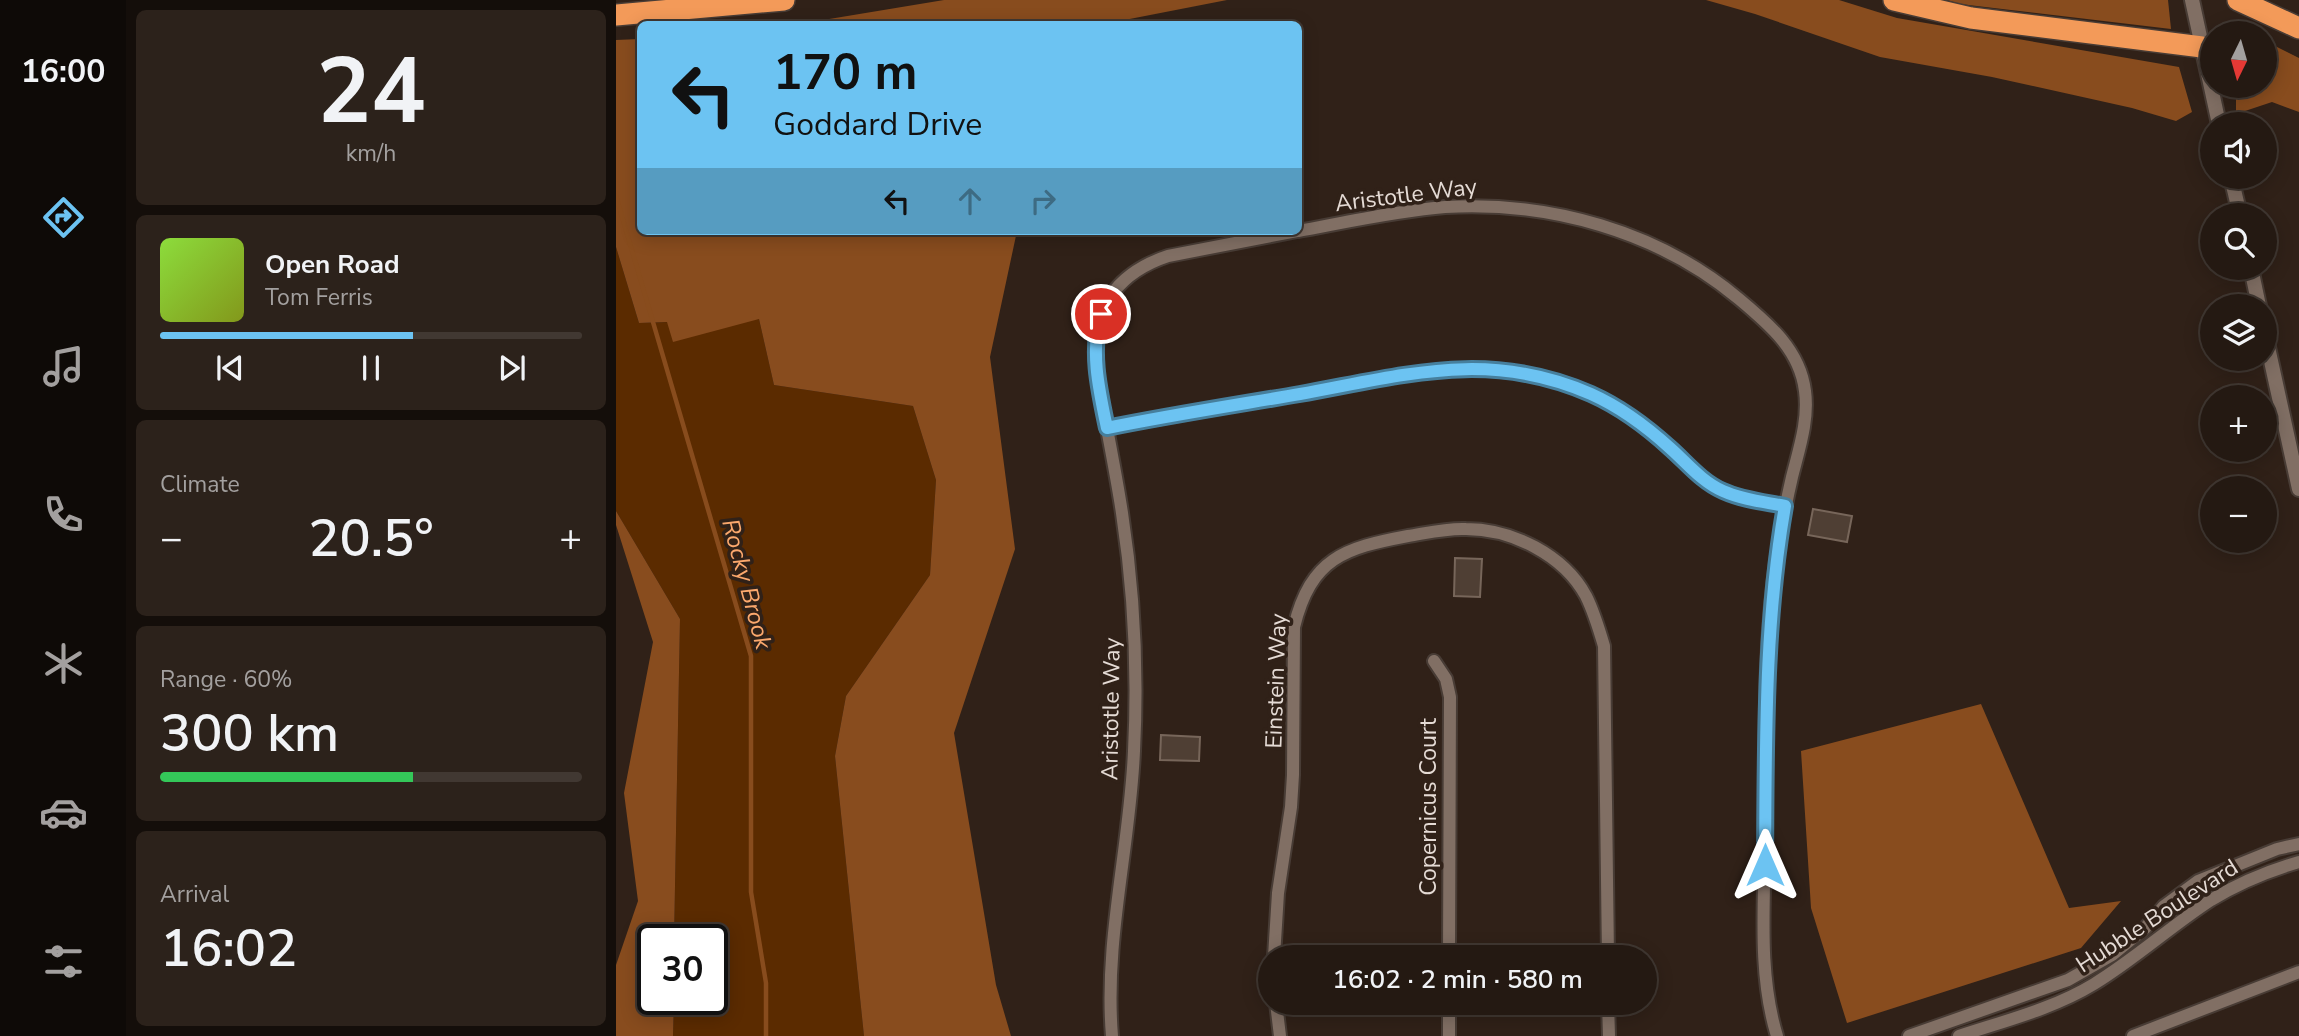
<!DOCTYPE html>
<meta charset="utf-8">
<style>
:root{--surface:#241912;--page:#2c221b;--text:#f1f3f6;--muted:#a3a09f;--line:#413832;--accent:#6cc3f2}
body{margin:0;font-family:"Nunito Sans",sans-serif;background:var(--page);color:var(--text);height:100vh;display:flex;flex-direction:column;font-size:26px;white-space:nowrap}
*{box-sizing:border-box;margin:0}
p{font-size:23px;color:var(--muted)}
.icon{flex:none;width:38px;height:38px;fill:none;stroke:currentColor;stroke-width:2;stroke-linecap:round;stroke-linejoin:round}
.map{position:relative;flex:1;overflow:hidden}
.panel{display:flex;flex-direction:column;gap:10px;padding:10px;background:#140e0a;width:490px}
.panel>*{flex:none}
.hud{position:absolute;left:21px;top:21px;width:665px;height:214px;border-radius:10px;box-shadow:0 4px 18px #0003,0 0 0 2px var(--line);background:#6cc3f2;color:#111;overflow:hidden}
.needle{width:46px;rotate:185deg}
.tools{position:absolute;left:1584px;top:21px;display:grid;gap:14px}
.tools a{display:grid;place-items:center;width:77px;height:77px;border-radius:50%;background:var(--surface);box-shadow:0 4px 18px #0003,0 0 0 2px var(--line);font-size:35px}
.speed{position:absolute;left:21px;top:924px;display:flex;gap:14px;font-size:35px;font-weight:700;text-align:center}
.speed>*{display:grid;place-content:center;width:91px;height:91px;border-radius:50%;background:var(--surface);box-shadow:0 4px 18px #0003,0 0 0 2px var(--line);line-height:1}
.speed .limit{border:4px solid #111;border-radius:10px;background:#fff;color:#111}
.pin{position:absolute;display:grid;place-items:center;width:60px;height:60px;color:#fff;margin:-30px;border:4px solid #fff;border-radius:50%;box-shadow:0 2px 7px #0007}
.me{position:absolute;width:77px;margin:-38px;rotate:0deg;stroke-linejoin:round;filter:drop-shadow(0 0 5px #0008)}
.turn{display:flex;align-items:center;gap:24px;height:147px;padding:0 21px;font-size:32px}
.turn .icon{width:91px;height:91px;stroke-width:2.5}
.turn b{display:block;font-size:49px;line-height:60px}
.lanes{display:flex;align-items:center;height:66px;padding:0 21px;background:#0003;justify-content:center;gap:35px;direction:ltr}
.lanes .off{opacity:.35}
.big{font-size:52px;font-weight:600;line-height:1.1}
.panel .tile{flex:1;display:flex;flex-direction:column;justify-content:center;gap:10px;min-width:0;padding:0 24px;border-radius:10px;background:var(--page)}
.panel .dial{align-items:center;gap:0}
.dial b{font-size:91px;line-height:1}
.song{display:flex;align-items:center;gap:21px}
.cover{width:84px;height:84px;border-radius:10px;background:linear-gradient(135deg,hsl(90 70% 55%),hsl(70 70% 35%))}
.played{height:7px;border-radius:4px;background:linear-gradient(90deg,var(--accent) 60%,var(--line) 60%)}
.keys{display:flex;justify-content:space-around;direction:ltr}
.heat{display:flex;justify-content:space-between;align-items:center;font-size:38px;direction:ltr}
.charge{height:10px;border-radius:5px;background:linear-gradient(90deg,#34c759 60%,var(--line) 0)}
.trip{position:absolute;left:642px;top:945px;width:399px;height:70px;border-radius:35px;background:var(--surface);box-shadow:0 4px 18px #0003,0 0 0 2px var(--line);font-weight:600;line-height:70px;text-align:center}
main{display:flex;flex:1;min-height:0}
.tab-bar{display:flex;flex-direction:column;width:126px;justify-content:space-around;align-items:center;background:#0e0a07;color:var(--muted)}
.tab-bar .icon{width:49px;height:49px}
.tab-bar .current{color:var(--accent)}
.tab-bar b{font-size:32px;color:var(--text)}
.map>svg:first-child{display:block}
.green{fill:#5b2b00}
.forest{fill:#884c1e}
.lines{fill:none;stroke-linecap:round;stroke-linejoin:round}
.stream{stroke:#884c1d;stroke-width:4.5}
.building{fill:#4f3f34;stroke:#77665a;stroke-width:2}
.service-casing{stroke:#483c35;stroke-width:10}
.minor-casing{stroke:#483c35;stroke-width:16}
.tertiary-casing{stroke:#483c35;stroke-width:18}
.motorway-casing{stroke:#483c35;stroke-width:24}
.service{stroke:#816f64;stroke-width:6}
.minor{stroke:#816f64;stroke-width:12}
.tertiary{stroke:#816f64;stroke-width:14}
.motorway{stroke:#f39a59;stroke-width:21}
.route-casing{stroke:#467f9d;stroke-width:18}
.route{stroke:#6cc3f2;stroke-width:12}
.labels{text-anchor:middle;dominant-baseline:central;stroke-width:7;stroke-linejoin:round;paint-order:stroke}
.street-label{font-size:23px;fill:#e5dbd5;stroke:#302118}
.water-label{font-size:24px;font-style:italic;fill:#fba86d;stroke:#302118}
</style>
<main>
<nav class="tab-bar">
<b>16:00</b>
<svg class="icon current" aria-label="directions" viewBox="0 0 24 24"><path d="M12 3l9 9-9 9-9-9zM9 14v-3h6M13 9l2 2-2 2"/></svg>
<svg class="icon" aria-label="music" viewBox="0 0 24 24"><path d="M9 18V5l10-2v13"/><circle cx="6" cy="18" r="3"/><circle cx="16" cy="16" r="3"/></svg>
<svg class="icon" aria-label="phone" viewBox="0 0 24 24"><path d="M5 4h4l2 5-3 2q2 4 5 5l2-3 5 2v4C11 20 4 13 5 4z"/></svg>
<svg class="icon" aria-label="climate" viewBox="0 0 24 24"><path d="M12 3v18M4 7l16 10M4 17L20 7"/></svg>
<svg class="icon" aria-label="car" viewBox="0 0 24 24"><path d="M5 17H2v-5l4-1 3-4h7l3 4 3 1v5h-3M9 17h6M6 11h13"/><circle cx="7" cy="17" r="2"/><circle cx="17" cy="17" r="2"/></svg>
<svg class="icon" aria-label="filters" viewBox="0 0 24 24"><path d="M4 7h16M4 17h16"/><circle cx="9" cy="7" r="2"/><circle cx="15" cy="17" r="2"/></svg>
</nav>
<section class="panel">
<div class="tile dial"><b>24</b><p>km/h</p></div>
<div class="tile">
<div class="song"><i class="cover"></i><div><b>Open Road</b><p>Tom Ferris</p></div></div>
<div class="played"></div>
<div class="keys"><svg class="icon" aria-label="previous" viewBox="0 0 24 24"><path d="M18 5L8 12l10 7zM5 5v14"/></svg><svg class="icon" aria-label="pause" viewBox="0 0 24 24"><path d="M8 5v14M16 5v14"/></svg><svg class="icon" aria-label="next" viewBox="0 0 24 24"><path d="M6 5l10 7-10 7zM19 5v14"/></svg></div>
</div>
<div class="tile"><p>Climate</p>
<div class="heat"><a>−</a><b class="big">20.5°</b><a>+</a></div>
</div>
<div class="tile"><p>Range · 60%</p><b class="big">300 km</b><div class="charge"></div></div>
<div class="tile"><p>Arrival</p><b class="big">16:02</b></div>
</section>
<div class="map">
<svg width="1683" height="1036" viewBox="0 0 1683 1036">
<rect width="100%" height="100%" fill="#302118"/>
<path class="green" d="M0,247L23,323L143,319L158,385L297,406L320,480L314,575L230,696L219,756L248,1036H57L58,999H96V940H58L64,619L0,511Z"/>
<g class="forest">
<path d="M328,0H611L488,24H183Z"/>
<path d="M1090,0H1223L1281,18L1563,67L1576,112L1560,121L1516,108L1376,77L1264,57L1139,14Z"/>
<path d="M1331,0H1552L1555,29L1344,4Z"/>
<path d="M24,39V231H401L374,357L399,549L338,733L380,985L395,1036H248L219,756L230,696L314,575L320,480L297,406L158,385L143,319L57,342L51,322L23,323L0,247V40Z"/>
<path d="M1649,41L1683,58V112L1656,102L1620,114V86H1648Z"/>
<path d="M0,511L64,619L58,940H37V999H58L57,1036H0V965L22,901L8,793L37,642L0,525Z"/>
<path d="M1365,704L1453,908L1505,901L1465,948L1231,1023L1195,908L1185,751Z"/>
</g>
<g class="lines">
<path class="stream" d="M0,196L135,656V892L150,983V1036"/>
</g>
<g class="building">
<path d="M1197,509L1236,516L1231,542L1192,535Z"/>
<path d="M839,558L866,559L864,597L838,596Z"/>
<path d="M545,735L584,737L583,761L544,760Z"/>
</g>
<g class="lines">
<g class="service-casing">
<path id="service" d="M1563,905L1572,916"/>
</g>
<g class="minor-casing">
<g id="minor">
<path d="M682,231C731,222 780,211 829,207C933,201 1042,231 1123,299C1153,324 1184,350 1189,391C1193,420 1183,449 1176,477C1170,503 1165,529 1161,555C1147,647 1150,741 1149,833C1149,900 1141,971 1161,1036"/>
<path d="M491,428C555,416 620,405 684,394C788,375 874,350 975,394C1004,407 1032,427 1054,448C1071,463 1086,482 1107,491C1127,500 1149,502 1169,506"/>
<path d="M818,661L830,679L834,697L833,957"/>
<path d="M658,957L662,893L675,807L677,775L678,627C695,558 728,548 792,536C811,533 831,528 850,529C896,529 948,555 970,596C978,612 983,629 988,646L992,957"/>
<path d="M660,1003L664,1036"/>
<path d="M992,1003L993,1036"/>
<path d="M496,1036C488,940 514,847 518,751C522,672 518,591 506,513C498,460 486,409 479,356C478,304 504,272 552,256L681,231"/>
<path d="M833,1036V1003"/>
<path d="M1293,1036L1452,980L1496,955L1529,928L1548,906L1582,881L1661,849L1683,844"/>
<path d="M1343,1036C1388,1021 1437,1009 1478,984C1519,959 1555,926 1595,900C1623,883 1652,871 1683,862"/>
<path d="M1517,1036L1683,972"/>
</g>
</g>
<g class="tertiary-casing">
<g id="tertiary">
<path d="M1576,0L1603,124"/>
<path d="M1615,177L1624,215"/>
<path d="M1635,268L1643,306"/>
<path d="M1648,329L1683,489"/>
</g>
</g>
<g class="motorway-casing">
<g id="motorway">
<path d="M1278,0L1355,18L1586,47"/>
<path d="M1622,0L1683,28"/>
<path d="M0,15L168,0"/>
</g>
</g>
<use href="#service" class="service"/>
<use href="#minor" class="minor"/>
<use href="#tertiary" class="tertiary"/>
<use href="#motorway" class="motorway"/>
</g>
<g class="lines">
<g class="route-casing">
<path id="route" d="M485,314C474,351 483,390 491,428C555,415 620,405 684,394C790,375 872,349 975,394C1004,407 1031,427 1054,448C1071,463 1086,482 1107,491C1127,500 1149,502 1169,506C1148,625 1150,745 1149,865"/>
</g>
<use href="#route" class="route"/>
</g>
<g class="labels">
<g class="street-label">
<text transform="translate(790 195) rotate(-7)">Aristotle Way</text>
<text transform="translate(660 681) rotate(-88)">Einstein Way</text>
<text transform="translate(495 709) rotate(-89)">Aristotle Way</text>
<text transform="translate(812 807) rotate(-90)">Copernicus Court</text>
<text transform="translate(1541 916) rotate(-33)">Hubble Boulevard</text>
</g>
<g class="water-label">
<text transform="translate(131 584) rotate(75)">Rocky Brook</text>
</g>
</g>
</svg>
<div class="tools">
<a><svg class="needle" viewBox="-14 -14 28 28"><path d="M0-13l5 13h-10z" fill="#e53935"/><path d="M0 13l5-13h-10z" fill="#a3a09f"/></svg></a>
<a><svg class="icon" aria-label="sound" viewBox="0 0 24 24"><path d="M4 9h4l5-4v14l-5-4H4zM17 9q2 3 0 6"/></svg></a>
<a><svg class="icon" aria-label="search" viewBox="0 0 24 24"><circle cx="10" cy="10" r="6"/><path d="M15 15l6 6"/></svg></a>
<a><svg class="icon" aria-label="layers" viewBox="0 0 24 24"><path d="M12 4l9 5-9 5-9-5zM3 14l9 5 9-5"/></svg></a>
<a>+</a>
<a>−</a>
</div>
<div class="speed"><div class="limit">30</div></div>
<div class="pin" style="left:485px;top:314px;background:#d93025"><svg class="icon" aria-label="arrive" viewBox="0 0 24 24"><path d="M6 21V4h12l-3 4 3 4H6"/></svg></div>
<svg class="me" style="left:1149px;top:865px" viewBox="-20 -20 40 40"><path d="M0-17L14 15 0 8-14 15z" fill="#6cc3f2" stroke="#fff" stroke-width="4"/></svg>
<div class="trip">16:02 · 2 min · 580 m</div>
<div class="hud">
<div class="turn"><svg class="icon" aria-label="left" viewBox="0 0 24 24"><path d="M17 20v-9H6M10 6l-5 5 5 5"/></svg><div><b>170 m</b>Goddard Drive</div></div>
<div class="lanes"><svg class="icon" aria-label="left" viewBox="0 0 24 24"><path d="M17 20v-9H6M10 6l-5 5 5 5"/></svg><svg class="icon off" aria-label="ahead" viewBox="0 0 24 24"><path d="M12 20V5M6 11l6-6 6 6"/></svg><svg class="icon off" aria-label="right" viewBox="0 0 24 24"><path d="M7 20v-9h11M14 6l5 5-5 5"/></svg></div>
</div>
</div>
</main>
